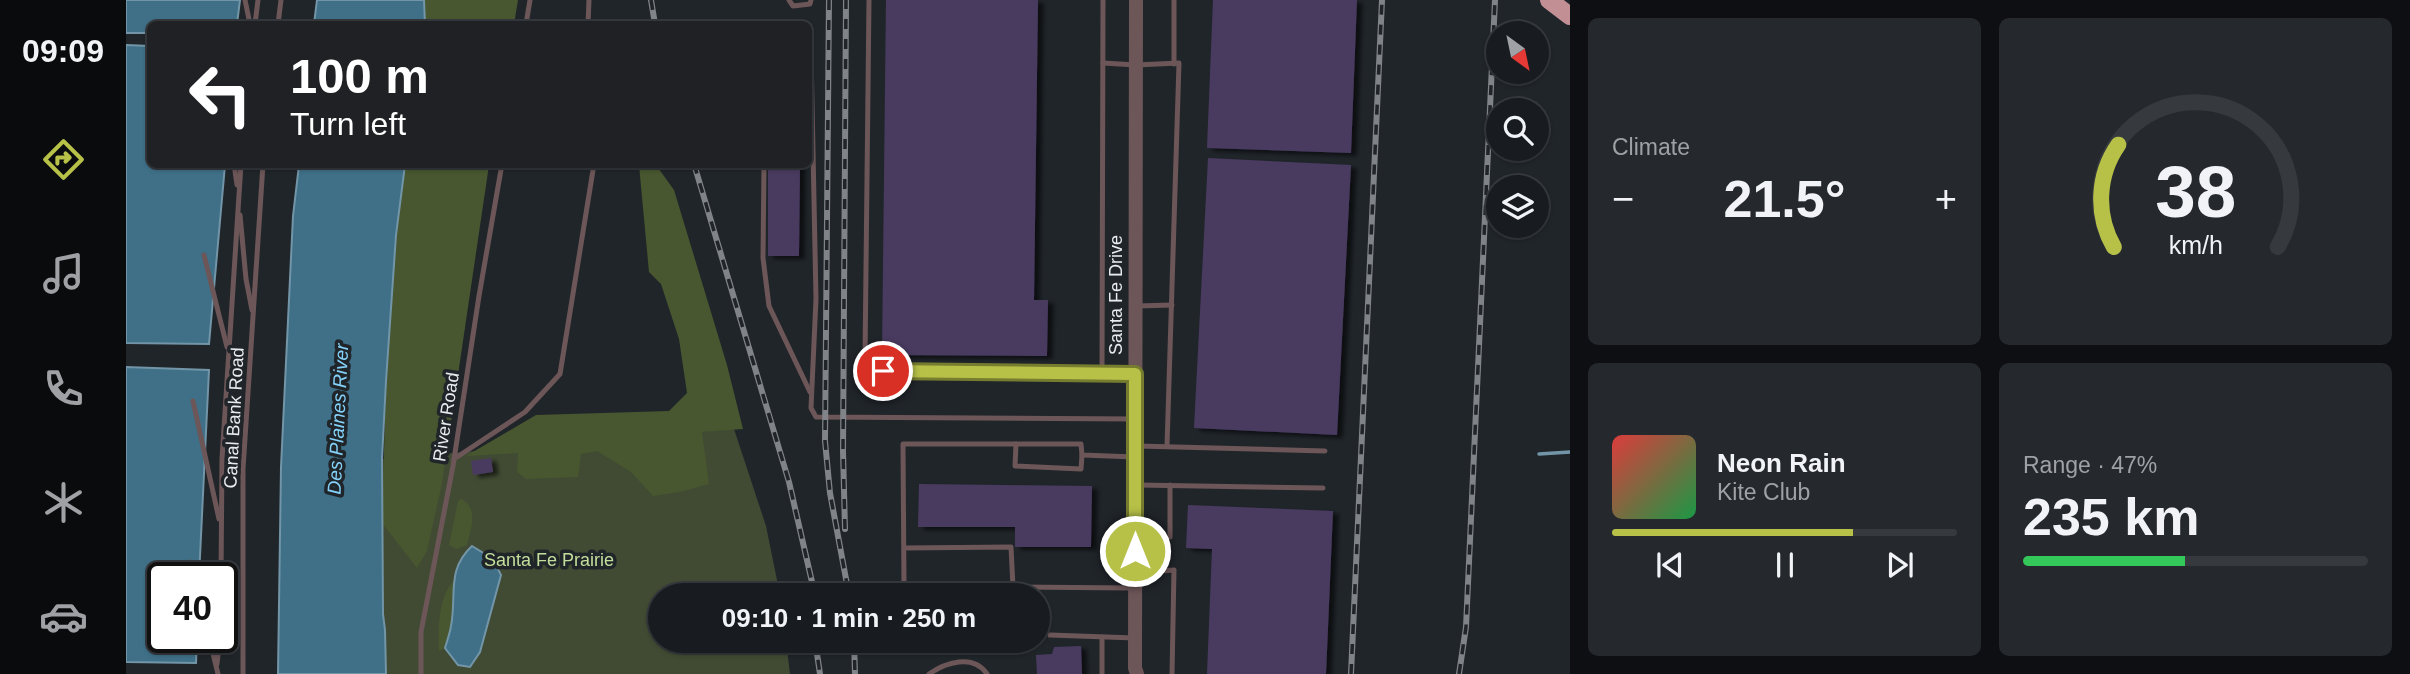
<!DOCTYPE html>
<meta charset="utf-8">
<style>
:root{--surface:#181c20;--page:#25292d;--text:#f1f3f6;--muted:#9fa1a5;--line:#363a3e;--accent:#b7c148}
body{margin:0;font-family:Arial,sans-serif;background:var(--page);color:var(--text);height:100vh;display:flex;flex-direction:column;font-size:26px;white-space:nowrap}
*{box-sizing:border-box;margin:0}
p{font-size:23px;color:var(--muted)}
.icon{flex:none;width:38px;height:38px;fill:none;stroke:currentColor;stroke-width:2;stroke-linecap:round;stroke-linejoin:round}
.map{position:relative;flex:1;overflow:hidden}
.details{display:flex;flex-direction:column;gap:18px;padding:18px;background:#0d0f12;width:840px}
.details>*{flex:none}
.banner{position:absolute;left:21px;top:21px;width:665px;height:147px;border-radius:10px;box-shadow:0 2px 5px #0004,0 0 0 2px var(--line);background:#202124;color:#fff;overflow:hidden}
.needle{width:46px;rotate:147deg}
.tools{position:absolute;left:1360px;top:21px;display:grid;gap:14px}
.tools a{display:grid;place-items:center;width:63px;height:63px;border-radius:50%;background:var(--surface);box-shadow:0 2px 5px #0004,0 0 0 2px var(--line);font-size:35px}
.speed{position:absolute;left:21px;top:562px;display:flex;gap:14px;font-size:35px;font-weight:700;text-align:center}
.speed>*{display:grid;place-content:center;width:91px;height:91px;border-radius:50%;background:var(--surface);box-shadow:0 2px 5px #0004,0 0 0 2px var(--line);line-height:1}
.speed .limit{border:4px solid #111;border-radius:10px;background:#fff;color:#111}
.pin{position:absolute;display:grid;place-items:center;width:60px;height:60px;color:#fff;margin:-30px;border:4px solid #fff;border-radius:50%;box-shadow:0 2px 7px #0007}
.me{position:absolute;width:77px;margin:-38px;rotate:0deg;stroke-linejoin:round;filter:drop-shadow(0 0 5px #0008)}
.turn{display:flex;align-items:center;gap:24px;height:147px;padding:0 28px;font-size:32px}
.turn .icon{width:91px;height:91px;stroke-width:2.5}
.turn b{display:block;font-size:49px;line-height:60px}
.big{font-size:52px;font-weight:700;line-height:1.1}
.details .tile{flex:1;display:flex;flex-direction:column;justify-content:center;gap:10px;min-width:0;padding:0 24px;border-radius:10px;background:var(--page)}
.details .dial{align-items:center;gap:0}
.dial svg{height:182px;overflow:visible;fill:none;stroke:var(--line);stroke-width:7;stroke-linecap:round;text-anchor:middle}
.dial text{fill:var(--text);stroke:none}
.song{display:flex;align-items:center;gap:21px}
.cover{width:84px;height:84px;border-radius:10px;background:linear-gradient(135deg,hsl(0 70% 55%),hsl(140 70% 35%))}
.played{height:7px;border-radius:4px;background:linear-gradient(90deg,var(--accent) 70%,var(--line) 70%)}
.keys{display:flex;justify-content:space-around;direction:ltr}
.heat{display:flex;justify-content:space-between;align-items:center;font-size:38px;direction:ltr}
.charge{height:10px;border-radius:5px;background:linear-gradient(90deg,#34c759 47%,var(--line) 0)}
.details .tiles{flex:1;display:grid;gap:18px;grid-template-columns:repeat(2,1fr)}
.trip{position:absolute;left:522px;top:583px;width:402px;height:70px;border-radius:35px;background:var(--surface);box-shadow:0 2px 5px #0004,0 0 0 2px var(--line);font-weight:700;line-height:70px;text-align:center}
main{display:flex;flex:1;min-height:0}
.tab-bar{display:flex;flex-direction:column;width:126px;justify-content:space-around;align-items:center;background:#0a0b0d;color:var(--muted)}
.tab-bar .icon{width:49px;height:49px}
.tab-bar .active{color:var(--accent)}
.tab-bar b{font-size:32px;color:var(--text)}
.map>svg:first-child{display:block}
.green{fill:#414b33}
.forest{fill:#48572f}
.water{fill:#3f7088;stroke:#7295a7;stroke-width:2}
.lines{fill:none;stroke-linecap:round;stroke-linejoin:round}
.stream{stroke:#7295a7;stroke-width:3.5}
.building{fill:#493b61;filter:url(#shadow)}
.service{stroke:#6c5658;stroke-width:5}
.tertiary{stroke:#6c5658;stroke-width:14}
.trunk{stroke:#c29094;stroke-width:18}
.rail-casing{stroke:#808488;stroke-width:6}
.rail{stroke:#20252a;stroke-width:3.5;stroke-dasharray:10;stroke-linecap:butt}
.route-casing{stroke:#777d2f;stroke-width:18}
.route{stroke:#b7c148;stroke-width:12}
.labels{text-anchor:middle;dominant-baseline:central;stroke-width:7;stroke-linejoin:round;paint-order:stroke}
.street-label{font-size:18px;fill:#e8ecef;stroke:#20252a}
.park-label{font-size:18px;fill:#c2de9a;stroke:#20252a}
.water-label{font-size:19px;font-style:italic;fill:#84d2fa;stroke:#20252a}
</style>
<main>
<nav class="tab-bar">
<b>09:09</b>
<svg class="icon active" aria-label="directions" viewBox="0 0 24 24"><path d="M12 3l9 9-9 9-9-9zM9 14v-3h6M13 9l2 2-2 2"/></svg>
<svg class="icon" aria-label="music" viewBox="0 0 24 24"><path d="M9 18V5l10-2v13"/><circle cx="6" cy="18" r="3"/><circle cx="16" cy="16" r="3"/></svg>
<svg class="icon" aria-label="phone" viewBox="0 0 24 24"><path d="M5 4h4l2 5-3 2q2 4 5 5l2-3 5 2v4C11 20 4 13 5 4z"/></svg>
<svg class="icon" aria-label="climate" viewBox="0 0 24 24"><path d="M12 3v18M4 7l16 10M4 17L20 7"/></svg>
<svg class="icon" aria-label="car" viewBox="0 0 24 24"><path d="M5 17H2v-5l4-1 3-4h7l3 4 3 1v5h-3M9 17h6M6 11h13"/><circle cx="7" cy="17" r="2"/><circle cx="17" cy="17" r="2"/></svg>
</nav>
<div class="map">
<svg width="1444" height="674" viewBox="0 0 1444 674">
<defs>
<filter id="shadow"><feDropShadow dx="5.5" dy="3" stdDeviation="2" flood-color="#0009"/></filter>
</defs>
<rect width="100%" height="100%" fill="#20252a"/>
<path class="green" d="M608,429L640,526L654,595H534V640L660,641L664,674H260L259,631L257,614L256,459Z"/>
<g class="forest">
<path d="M298,0H392L388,24H299Z"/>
<path d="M279,165H363L316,483L301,551L291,568L256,523L260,381L270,235Z"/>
<path d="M513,165H530L548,190L601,365L617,429L576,432L583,484L553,492L527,496L505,472L471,451L455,454L452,477L400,479L391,472L392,453L340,456L410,415L543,411L561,393L553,339L535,284L523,272Z"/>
<path d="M335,499C353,508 345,529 341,545L331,549L323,545L332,501Z"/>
<path d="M328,580L325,626L319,648L313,651C312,627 312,599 328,580Z"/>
</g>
<g class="water">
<path d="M0,0H114L111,24H24V33H0Z"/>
<path d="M191,0H298L299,24H188Z"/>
<path d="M0,45L24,46V164L99,165L83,344L0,343Z"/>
<path d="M173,165H279L270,235L260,381L256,459L257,614L259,630L260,674H152L155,467L167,216Z"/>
<path d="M0,367L83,370L73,577L37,578V637H71L70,663L0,662Z"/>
<path d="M346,546L367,559L375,575L354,652L344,667L332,665L319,648C321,641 324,633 325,626C331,595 320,570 346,546Z"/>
</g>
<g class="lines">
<path class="stream" d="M1413,454L1444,452"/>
</g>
<g class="building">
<path d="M760,0H912L908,300H922L921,356L756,355Z"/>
<path d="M1087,0H1231L1225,153L1081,148Z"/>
<path d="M1082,158L1225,165L1211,435L1068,428Z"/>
<path d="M642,164H674L673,256H642Z"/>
<path d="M365,458L367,472L347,475L345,461Z"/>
<path d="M793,484L966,486L965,547H889V527H792Z"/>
<path d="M1062,505L1207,511L1200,674H1081L1086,549L1060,548Z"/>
<path d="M955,646L956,674H911L910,655L926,654L928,647Z"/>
</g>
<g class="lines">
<g class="service">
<path d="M119,0L124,24"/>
<path d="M663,0L667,6L684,4L685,0"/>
<path d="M743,0L739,358L745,366L757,371L976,374L977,0"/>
<path d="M129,24L132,0"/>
<path d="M152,24L155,0"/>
<path d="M400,24L404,0"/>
<path d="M462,24L463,0"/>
<path d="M682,48L685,51L690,299L685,408L690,417L1009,419"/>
<path d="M977,63L1010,65L1053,63L1041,446"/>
<path d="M1048,64V0"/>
<path d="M108,164L111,185"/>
<path d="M638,164L637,258L643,306L684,392"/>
<path d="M114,215L120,279L126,310"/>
<path d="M78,255L101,347"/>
<path d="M1010,306L1046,305"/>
<path d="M976,374H1008"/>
<path d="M67,401L93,519"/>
<path d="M890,444L889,466L955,469L956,455"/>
<path d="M1012,446L1199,451"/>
<path d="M328,459L399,412L434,374L468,164"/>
<path d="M1012,485L1197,488"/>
<path d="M1044,537V485"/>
<path d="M778,548L885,547L887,587"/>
<path d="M64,562L68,578"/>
<path d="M1012,573L1048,570L1046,674"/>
<path d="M95,578L96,459L115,164"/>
<path d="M1006,588L778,586L777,444H955L956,455L1009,457"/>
<path d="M924,635L1009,638"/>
<path d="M83,637L92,674"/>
<path d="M91,664L94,637"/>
<path d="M117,674V469L137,164"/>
<path d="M295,674V632L327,466L353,296L376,164"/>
<path d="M803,674C819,663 847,653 861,674"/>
<path d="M976,674V637"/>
</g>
<path class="tertiary" d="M1010,0L1009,668L1011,674"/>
<path class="trunk" d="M1423,0L1444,16"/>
<g class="rail-casing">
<g id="rail">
<path d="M525,0L529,24"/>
<path d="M703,0L699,441L704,493L723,595"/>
<path d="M568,164L663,482L689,595"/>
<path d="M719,529L717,451L720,0"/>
<path d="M689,640L694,674"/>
<path d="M728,640L729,674"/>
<path d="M1225,674L1256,0"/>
<path d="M1333,674L1340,627L1369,0"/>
</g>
</g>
<use href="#rail" class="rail"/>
</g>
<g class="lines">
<g class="route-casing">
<path id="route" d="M757,371L1009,374V551"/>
</g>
<use href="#route" class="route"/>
</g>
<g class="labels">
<g class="street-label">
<text transform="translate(990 295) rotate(-90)">Santa Fe Drive</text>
<text transform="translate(320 417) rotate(-81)">River Road</text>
<text transform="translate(108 418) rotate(-87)">Canal Bank Road</text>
</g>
<g class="park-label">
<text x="423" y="560">Santa Fe Prairie</text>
</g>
<g class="water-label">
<text transform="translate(212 419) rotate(-87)">Des Plaines River</text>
</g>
</g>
</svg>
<div class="tools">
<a><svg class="needle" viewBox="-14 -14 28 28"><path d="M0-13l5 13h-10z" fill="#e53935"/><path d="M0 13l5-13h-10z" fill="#9fa1a5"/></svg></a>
<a><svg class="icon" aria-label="search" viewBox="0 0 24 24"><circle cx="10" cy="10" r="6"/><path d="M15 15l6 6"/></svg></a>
<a><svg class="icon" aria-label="layers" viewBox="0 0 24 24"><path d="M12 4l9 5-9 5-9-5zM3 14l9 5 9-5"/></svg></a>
</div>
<div class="speed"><div class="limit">40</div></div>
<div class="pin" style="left:757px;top:371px;background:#d93025"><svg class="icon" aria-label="arrive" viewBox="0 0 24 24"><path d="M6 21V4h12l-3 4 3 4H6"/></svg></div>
<svg class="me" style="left:1009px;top:551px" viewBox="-20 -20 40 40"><circle r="17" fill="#b7c148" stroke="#fff" stroke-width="3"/><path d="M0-11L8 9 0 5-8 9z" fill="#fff"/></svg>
<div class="trip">09:10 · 1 min · 250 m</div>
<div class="banner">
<div class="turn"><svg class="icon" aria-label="left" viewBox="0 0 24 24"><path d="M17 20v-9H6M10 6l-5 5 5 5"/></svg><div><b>100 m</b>Turn left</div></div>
</div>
</div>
<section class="details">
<div class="tiles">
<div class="tile"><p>Climate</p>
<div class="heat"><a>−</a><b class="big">21.5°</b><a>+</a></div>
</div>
<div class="tile dial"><svg viewBox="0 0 100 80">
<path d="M14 69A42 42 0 1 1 86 69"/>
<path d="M14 69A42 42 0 0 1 16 24" stroke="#b7c148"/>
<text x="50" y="56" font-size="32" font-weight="700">38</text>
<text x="50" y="72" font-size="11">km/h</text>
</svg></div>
<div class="tile">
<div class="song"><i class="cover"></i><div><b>Neon Rain</b><p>Kite Club</p></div></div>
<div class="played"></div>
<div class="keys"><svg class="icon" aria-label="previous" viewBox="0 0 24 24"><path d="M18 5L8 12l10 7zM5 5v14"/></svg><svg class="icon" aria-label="pause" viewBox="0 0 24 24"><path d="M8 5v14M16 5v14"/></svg><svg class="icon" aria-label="next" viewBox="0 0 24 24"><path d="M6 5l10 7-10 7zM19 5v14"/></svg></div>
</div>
<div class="tile"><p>Range · 47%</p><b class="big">235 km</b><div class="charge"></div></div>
</div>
</section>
</main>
